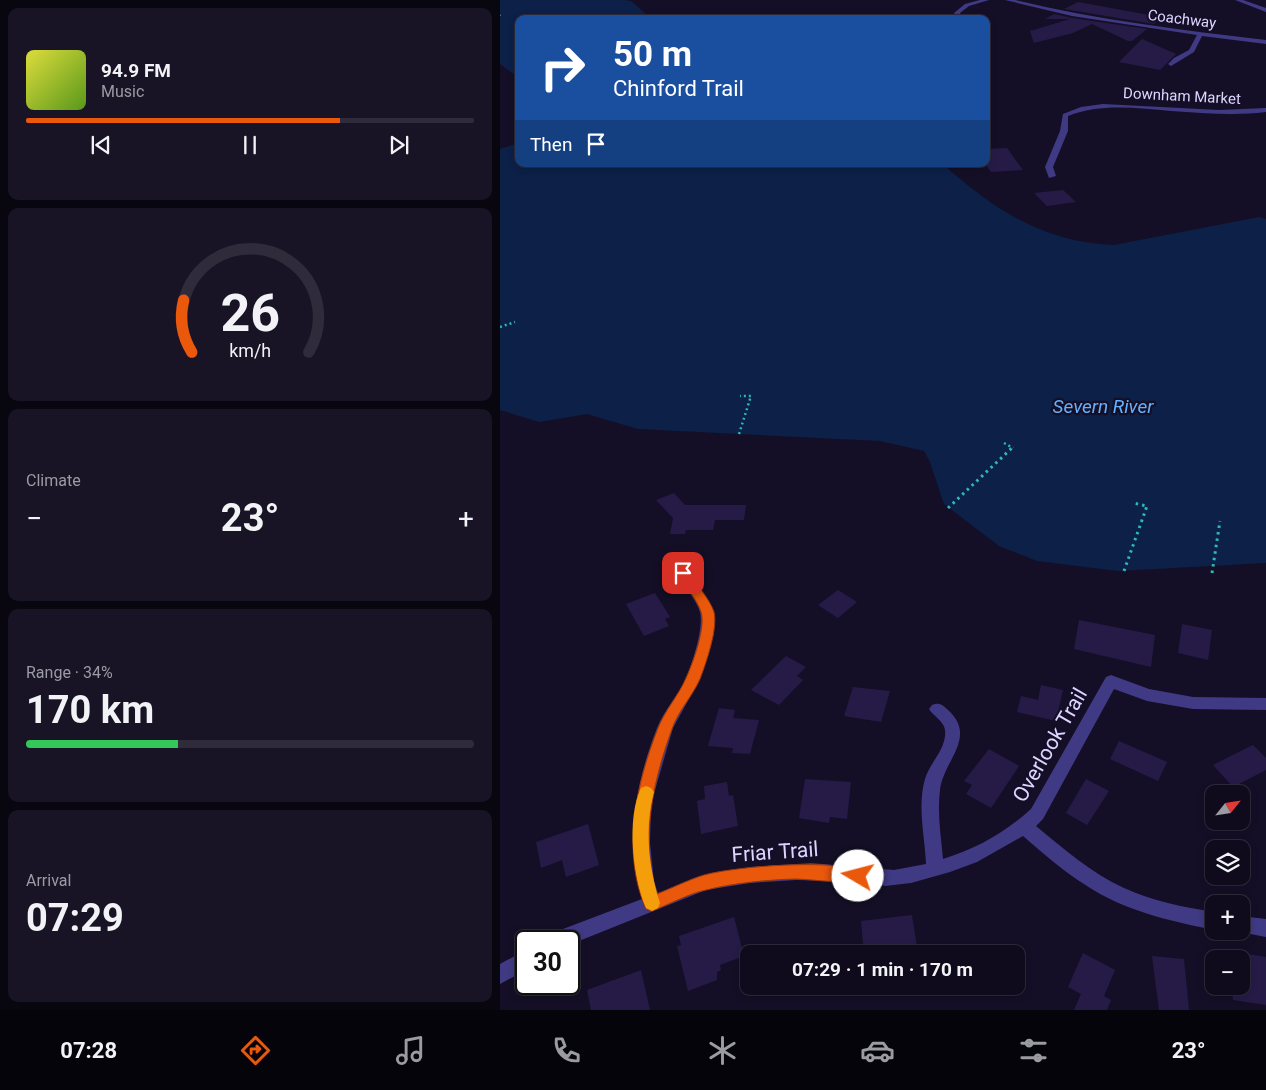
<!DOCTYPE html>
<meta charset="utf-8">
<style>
:root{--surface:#0f0b1c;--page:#181425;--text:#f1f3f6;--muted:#9b9ba3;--line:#2f2b3b;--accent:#ea580c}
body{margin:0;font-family:Roboto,sans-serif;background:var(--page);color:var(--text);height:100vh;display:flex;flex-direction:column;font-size:19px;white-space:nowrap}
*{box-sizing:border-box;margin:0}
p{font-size:16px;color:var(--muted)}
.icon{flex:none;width:28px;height:28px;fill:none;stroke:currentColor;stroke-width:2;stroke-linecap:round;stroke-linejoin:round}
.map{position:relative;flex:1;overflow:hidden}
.panel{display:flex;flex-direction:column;gap:8px;padding:8px;background:#08060f;width:500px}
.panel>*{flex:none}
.banner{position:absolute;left:15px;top:15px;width:475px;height:152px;border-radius:10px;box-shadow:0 2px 8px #0003,0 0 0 1px var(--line);background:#1a4fa0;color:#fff;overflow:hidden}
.needle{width:32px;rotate:60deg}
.fabs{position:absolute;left:705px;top:785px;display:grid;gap:10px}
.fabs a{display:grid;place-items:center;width:45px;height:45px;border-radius:10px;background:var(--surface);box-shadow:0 2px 8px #0003,0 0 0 1px var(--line);font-size:25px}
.speed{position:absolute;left:15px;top:930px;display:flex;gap:10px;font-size:25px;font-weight:700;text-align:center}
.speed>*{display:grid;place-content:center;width:65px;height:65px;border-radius:50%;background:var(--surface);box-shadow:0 2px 8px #0003,0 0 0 1px var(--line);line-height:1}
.speed .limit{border:2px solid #111;border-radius:8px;background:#fff;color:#111}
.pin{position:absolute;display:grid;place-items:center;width:42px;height:42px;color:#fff;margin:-21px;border-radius:10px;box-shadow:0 2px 8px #0006}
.me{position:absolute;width:55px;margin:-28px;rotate:278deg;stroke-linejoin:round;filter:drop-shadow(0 0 4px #0008)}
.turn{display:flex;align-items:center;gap:18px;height:105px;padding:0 15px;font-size:22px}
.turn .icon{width:65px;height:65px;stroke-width:2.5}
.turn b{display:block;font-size:35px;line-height:42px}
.then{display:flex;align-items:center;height:48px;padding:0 15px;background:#0003;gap:10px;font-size:19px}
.big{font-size:38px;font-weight:700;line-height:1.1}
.panel .card{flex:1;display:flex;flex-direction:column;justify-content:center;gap:8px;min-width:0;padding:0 18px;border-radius:10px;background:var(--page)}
.panel .dial{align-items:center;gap:0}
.dial svg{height:130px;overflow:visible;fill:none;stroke:var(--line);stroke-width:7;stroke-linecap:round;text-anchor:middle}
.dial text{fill:var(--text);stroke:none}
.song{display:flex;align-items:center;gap:15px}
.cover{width:60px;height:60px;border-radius:8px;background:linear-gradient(135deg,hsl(60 70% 55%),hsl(90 70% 35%))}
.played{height:5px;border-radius:2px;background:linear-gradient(90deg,var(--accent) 70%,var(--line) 70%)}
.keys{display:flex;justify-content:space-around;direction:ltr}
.heat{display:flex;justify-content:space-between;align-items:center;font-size:28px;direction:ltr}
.charge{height:8px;border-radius:4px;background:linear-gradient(90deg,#34c759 34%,var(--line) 0)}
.trip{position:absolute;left:240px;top:945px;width:285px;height:50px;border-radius:10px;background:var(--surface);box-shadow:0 2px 8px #0003,0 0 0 1px var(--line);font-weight:700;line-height:50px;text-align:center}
.menu{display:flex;height:80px;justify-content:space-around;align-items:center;background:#06040b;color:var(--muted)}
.menu .icon{width:35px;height:35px}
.menu .current{color:var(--accent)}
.menu b{font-size:22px;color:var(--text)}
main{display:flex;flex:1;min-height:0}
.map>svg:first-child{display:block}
.water{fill:#0c2048}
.building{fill:#261b47}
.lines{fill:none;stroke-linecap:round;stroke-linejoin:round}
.path-far2{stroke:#2fb8b4;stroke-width:1;stroke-dasharray:1 2;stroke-linecap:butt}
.path-far1{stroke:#2fb8b4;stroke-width:2.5;stroke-dasharray:2 3;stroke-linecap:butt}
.path{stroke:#2fb8b4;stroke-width:3;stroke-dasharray:2.5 4;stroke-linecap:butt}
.minor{fill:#403a85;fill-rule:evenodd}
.route{fill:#ea580c;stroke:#983908}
.slow{fill:#f59e0b}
.labels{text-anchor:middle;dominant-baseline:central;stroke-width:4.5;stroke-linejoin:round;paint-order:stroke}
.far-street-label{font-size:15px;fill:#dbd5ff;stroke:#140f26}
.water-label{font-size:19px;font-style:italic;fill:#63b1ff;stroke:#140f26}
.near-street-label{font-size:21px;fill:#dbd5ff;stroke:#140f26}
</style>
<main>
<section class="panel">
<div class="card">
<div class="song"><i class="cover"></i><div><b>94.9 FM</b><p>Music</p></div></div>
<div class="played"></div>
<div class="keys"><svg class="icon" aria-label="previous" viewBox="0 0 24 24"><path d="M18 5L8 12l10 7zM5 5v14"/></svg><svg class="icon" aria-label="pause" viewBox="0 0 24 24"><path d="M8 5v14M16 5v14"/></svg><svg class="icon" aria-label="next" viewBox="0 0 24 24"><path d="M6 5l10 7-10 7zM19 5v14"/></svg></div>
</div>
<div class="card dial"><svg viewBox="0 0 100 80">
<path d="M14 69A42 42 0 1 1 86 69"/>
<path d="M14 69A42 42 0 0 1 9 37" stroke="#ea580c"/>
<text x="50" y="56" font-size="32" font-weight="700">26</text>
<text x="50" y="72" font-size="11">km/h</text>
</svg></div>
<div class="card"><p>Climate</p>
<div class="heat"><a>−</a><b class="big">23°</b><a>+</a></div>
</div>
<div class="card"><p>Range · 34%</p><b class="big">170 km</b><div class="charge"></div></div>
<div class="card"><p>Arrival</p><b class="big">07:29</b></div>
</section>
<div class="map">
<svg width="766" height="1010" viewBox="0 0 766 1010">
<rect width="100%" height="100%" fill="#140f26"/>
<g class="water">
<path d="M0,0H125L131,1L152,19H19V78L0,64Z"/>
<path d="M19,143V164H443C494,210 543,242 614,245L759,217L766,219V563L618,571L537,561L499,546L444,504L430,462L424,451L380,441L138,429L87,414L39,422L0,410V149Z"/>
</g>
<g class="building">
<path d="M578,2L655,16L653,18L661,19L654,24L564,9Z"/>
<path d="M554,14L572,18L647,29L632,41H628L592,24L573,33L534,43L530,31L570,19H545Z"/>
<path d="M642,39L676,54L660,70L619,62Z"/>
<path d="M507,148L523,170L491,172L486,165V149Z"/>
<path d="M563,190L576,202L547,206L534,193Z"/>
<path d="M174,493L185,505H246L244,520H215L213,530H186L185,534H170L173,518L156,500Z"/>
<path d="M338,590L357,602L338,618L318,605Z"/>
<path d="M155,593L170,617L165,619L169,626L144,636L126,604Z"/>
<path d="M579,620L655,635L651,667L574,649Z"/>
<path d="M682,624L712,630L708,660L678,653Z"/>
<path d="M286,656L306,667L297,676L303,680L279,705L251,690Z"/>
<path d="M541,685L563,690L556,721L517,712L521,696L538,700Z"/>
<path d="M353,687L390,691L381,722L344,716Z"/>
<path d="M219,708L235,710L233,718L259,720L250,754L232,753L233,748L208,746Z"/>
<path d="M619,741L667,762L658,781L610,759Z"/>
<path d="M753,745L766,758V770L733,787L713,765Z"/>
<path d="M489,749L519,766L491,808L466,794L472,785L464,781Z"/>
<path d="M305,779L351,782L347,819L330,817L329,823L299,818Z"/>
<path d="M586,779L609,791L587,825L566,813Z"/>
<path d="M227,782L229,796L233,795L238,826L201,834L197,801L205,799L204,786Z"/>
<path d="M88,824L99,865L66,877L62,860L41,868L36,842Z"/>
<path d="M412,915L418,954H364L361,921Z"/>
<path d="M234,917L244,956L220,965L221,970L217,972V980L188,991L177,946L181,945L179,936Z"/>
<path d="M583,953L615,970L604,996L611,1000L607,1010H574L581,994L568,987Z"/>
<path d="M741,953L766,957V1005L733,1000L732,986H741Z"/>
<path d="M652,956L684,959L689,1010H659Z"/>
<path d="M141,970L150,1010H91L87,990Z"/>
</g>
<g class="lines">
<path class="path-far2" d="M0,15L2,16"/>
<g class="path-far1">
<path d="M0,327L15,322"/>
<path d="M239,434L251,396H240"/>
<path d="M504,443L513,448"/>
</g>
<g class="path">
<path d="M448,508L513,447"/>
<path d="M624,571L647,506L633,503"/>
<path d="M712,573L720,521"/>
</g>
<g class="minor">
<path d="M480,0H489L469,6L460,13L462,19H456L454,13L465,4Z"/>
<path d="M505,0H515C597,20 682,30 766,40V44L702,36L694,52L671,66L668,64L674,58L689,50L697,35L572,16Z"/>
<path d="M735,0H743L766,8V12Z"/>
<path d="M603,104L719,110L766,108V112C734,116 703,113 671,111C637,108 600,103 568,116V131L553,167L556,176L549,178L545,167L560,131L563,114L581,107Z"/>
<path d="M183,568L188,570L214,612V634L200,679L173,728L151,804L150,843L154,881L158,893L199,876L250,867L311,863L394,870L426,864C425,837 417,806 425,779C430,762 447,749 445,730C444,721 433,716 429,709L432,705C439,702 443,705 448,710C478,737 443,761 440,790C437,813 441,836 443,859C476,849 506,832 531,809L606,677L611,675L649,689L693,697L766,698V710L693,709L647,701L614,689L543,819L536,826C564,849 591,873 624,888C652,901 683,907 714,912V930C670,921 625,911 587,886C564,872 544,854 523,836L477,862L450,872L411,883L385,886L335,881L296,880L250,883L206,890L69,945V941H49L51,935L63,929L142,899C124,842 136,782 157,728C164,710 178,696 186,678C192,664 204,628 200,612C197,601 183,584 176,573L178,570Z"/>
<path d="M741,916L766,919V937L735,931H741Z"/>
<path d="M26,950V970L0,984V964Z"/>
</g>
</g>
<path class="route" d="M183,569L187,570C194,581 211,601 214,612C218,629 206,663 200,679C192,697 178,711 172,729C153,781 140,840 157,894C172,888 188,880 204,875C238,866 331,859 363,871L366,876L363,881C353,885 310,879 294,879C266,880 234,883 206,890C188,894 170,904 152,911L146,909C121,852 136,784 158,728C165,710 179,695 186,678C193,663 206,627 201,612C197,599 184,585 177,573Z"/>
<path class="slow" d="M146,786L151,788L154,792C144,828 149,868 160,903L158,908L152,911L146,908C133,878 126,819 141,788Z"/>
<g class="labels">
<g class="far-street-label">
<text transform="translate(682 19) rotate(7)">Coachway</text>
<text transform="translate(682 96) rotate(3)">Downham Market</text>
</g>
<g class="water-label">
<text x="603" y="406">Severn River</text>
</g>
<g class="near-street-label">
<text transform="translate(550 745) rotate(-60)">Overlook Trail</text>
<text transform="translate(275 852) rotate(-4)">Friar Trail</text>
</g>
</g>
</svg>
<div class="fabs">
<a><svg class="needle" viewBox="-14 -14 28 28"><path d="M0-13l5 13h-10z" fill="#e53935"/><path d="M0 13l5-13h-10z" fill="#9b9ba3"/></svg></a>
<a><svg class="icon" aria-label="layers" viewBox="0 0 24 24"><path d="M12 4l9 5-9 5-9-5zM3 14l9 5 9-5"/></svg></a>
<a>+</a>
<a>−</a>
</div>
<div class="speed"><div class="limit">30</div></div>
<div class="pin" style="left:183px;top:573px;background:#d93025"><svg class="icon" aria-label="arrive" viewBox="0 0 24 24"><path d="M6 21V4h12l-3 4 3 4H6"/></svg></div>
<svg class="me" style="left:358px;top:876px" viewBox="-20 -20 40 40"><circle r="19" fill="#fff"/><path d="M0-13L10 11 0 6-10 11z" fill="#ea580c"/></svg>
<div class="trip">07:29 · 1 min · 170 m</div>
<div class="banner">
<div class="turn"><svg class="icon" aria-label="right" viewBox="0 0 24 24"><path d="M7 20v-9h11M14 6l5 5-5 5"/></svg><div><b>50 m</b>Chinford Trail</div></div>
<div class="then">Then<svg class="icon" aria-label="arrive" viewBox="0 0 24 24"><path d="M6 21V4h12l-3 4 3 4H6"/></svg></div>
</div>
</div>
</main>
<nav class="menu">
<b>07:28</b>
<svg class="icon current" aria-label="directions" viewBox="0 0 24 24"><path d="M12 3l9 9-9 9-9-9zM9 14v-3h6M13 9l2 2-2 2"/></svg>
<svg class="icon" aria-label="music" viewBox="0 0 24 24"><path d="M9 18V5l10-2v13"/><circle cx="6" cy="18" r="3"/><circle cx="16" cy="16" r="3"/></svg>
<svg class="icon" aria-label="phone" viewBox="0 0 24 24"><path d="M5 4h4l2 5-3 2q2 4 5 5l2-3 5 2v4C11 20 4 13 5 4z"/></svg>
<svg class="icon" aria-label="climate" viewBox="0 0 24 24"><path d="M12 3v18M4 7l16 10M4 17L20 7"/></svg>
<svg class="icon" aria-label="car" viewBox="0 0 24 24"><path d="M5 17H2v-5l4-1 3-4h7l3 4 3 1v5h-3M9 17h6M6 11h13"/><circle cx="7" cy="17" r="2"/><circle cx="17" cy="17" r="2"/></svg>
<svg class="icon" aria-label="filters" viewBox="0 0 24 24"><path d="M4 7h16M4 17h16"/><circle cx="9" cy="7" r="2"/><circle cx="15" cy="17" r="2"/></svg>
<b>23°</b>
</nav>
